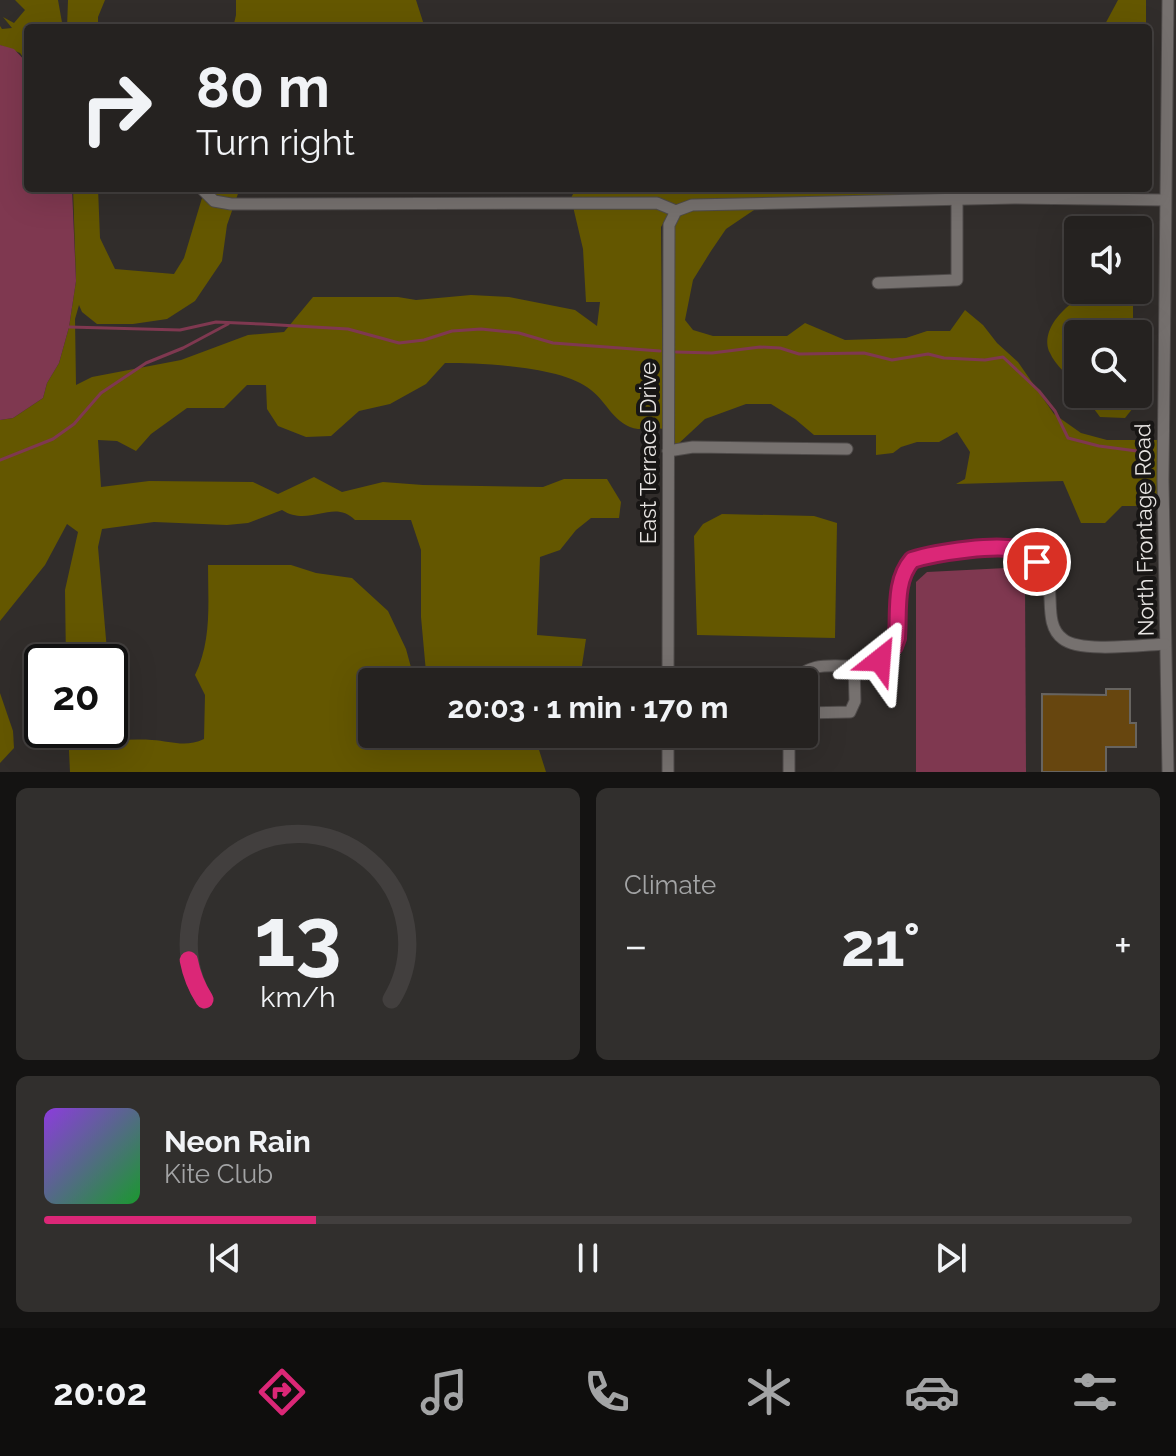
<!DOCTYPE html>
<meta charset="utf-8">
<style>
:root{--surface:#252220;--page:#312f2d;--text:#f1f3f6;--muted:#a3a4a5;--line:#423f3e;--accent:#db2777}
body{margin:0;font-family:Raleway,sans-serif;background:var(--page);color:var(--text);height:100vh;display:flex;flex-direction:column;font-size:30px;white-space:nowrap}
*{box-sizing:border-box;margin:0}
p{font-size:26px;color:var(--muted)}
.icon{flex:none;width:44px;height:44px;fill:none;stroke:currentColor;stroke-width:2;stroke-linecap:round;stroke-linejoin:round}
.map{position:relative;height:772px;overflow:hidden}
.side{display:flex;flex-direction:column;gap:16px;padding:16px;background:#141312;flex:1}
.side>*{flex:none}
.top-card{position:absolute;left:24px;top:24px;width:1128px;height:168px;border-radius:8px;box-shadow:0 8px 32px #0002,0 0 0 2px var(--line);background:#252220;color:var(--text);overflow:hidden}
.buttons{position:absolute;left:1064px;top:216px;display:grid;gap:16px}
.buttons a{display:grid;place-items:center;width:88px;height:88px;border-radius:8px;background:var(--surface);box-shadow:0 8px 32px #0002,0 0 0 2px var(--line);font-size:40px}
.speed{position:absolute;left:24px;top:644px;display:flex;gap:16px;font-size:40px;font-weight:700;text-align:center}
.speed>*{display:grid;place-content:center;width:104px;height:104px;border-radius:50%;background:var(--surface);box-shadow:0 8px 32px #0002,0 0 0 2px var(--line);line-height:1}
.speed .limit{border:4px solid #111;border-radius:12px;background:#fff;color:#111}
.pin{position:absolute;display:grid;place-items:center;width:68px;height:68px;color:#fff;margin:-34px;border:4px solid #fff;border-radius:50%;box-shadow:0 2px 8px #0007}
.me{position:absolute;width:88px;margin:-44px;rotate:28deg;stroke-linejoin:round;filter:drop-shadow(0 0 6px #0008)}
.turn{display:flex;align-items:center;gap:28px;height:168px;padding:0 40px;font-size:36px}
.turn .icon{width:104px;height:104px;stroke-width:2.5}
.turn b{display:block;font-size:56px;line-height:68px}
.big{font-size:60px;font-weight:700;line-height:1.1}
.side .card{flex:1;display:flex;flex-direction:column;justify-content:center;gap:12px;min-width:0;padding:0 28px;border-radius:12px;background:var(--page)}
.side .dial{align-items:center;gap:0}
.dial svg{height:208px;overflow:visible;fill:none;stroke:var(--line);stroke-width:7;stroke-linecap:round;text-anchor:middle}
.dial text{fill:var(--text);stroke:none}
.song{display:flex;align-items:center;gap:24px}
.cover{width:96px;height:96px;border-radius:12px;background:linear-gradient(135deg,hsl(270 70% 55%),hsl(130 70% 35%))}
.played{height:8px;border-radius:4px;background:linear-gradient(90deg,var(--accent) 25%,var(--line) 25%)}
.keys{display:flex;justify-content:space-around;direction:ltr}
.heat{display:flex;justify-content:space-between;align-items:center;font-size:44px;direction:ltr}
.side .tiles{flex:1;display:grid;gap:16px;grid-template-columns:1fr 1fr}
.card:last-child{grid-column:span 2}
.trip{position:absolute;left:358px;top:668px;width:460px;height:80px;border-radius:8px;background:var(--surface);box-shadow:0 8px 32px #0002,0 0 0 2px var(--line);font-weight:700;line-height:80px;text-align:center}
.menu{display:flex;height:128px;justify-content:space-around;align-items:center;background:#0f0e0d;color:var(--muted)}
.menu .icon{width:56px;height:56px}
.menu .current{color:var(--accent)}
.menu b{font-size:36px;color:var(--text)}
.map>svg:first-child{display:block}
.green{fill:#645700}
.water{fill:#7f3850}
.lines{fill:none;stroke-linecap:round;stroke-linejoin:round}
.stream{stroke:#7f3850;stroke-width:3}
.building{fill:#67460f;stroke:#676460;stroke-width:2}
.minor-casing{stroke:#4f4b4a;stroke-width:13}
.minor{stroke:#76716f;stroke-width:11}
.route-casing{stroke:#8e194d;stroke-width:20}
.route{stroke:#db2777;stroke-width:14}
.labels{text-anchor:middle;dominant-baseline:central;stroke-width:8;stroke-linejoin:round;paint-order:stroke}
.street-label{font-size:22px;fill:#e8e5e3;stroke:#181615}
</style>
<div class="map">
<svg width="1176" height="772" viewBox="0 0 1176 772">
<rect width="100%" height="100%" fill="#312d2b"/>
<g class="green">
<path d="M15,0H58L63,28H28V64L20,53L0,45V26L2,29L12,28L3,17L14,23L25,10Z"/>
<path d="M68,0H105L98,17V28H67Z"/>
<path d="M236,0H416L425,28H233L236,15Z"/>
<path d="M1118,0H1146V28H1103Z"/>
<path d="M73,188H98L100,238L115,269L174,274L184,258L205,188H240L227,225L222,261L195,301L167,319L133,324H97L82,312L79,305L75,319L76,385L92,377L181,360L248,335L284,332L313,297H398L416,300L471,295L509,297L575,310L597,326L600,302H586L583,249L571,198L576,188H983L980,194L671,209L661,227L663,429C655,427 647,429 638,429C615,426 607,402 591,390C563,366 481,363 445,363L426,384L390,404L359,411L331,436L306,437L278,426L267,409L266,385H247L224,408H187L151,434L136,451L117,441L98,440L101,487L149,481L253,482L278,494L314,477L342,492L383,482L423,485L543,487L564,479H607L621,502L619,518H591L576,530L560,550L540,557L537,635L586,639L581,672L538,678L534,682H421L426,672L421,617V550L411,520H355C333,498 310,528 282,510L248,523L227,525L154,522L102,529L98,547L108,662H66L65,590L78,532L67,524L45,565L0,621V420L13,418L43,398L47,383L59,363L69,327L76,281Z"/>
<path d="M757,208L726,229L711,251L693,280L685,320L693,330L713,336H787L805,323L845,340L906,338L927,331H950L965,310L983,325L997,343L1018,362L1054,414L1081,433L1107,440H1158V506H1122L1105,523H1081L1063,481L956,484L965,479L970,452L957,432L939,442H917L901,447L893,453L876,455V435H814L795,419L771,404H746L705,419L677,445L674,442V226L680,215L694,210Z"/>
<path d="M1092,292L1118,293L1133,298V334H1078V387C1070,377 1055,365 1050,353C1038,328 1071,299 1092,292Z"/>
<path d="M1083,394H1133V408L1125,418L1100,417Z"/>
<path d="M722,514L814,516L837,523L835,638L697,635L694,536L703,524Z"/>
<path d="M208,565H291L316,573L352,578L388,611L406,649L415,682H372V734H534L546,772H70L68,730H110V700L112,740C125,740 139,739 152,740C171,741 185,748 204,739L205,695L195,675C212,640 208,603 208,565Z"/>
<path d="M0,693L13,731L14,748L0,763Z"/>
</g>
<g class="water">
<path d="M0,45L14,49L28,64V188H72L76,281L69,327L59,363L47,383L43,398L13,418L0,420Z"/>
<path d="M1006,568L1023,574L1025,581L1026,772H916V582L927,572Z"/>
</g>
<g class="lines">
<g class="stream">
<path d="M69,327L180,330L216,322L262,324L348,329L399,343L424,340L452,331L481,329L519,333L553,343L660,351"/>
<path d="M676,352L712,353L760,347L780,348L799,354L864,353L892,360L928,354L944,358L985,360L1003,357L1039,391L1055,411L1068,438L1099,446L1152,453"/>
<path d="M0,460L53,439L74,424L101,393L146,363L183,348L228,324"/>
</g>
</g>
<path class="building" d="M1106,689H1130V723H1136V747H1106V772H1042V694L1106,695Z"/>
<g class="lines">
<g class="minor-casing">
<g id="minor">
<path d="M1168,0L1163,480L1168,772"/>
<path d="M201,188L214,201L231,204L657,203L676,211"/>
<path d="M878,283L957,280V199"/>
<path d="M668,451L693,447L847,449"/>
<path d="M668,682L669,225L676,211L692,205L1014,198L1164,200"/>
<path d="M794,682C816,650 860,680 886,655C912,630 888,587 912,560C933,553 1002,542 1021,550C1031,555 1043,566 1047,576C1054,596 1044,625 1063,639C1080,653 1142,645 1165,644"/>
<path d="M804,713L850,712L855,701L854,665"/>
<path d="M668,734V772"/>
<path d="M789,734V772"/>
</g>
</g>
<use href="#minor" class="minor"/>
</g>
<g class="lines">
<g class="route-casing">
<path id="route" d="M880,660L894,646L897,638C899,612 894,581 912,560C934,553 1002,542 1021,551C1027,553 1032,558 1037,562"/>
</g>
<use href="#route" class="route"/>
</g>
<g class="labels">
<g class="street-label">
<text transform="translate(648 453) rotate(-90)">East Terrace Drive</text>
<text transform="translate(1144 530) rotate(-91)">North Frontage Road</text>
</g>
</g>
</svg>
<div class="buttons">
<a><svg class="icon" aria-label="sound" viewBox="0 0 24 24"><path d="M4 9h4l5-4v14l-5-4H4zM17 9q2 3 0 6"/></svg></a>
<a><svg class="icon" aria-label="search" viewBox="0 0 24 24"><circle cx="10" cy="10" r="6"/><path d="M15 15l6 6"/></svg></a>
</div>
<div class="speed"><div class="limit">20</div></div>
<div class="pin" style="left:1037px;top:562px;background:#d93025"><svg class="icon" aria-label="arrive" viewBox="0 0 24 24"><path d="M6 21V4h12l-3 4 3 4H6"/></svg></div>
<svg class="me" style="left:880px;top:660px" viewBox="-20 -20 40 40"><path d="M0-17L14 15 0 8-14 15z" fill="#db2777" stroke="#fff" stroke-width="4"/></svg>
<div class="trip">20:03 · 1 min · 170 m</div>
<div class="top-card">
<div class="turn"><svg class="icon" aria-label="right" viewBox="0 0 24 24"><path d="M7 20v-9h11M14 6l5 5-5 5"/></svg><div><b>80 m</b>Turn right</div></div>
</div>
</div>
<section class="side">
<div class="tiles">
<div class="card dial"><svg viewBox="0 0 100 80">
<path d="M14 69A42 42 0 1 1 86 69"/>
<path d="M14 69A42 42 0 0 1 8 54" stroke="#db2777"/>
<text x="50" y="56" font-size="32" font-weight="700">13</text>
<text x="50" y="72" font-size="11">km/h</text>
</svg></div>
<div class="card"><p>Climate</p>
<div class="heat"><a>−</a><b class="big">21°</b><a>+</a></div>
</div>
<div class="card">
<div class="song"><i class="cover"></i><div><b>Neon Rain</b><p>Kite Club</p></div></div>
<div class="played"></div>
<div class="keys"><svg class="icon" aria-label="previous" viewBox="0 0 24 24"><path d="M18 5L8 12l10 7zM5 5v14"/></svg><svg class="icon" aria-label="pause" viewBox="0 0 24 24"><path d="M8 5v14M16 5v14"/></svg><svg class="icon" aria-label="next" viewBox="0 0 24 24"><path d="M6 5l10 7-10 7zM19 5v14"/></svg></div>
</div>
</div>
</section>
<nav class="menu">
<b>20:02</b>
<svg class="icon current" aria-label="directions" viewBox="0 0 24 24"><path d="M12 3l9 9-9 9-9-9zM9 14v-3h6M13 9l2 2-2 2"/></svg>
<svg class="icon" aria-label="music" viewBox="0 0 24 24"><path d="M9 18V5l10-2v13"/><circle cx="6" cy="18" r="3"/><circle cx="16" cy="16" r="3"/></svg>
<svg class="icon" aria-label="phone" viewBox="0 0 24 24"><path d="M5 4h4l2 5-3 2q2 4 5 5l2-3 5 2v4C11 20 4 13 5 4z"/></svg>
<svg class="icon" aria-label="climate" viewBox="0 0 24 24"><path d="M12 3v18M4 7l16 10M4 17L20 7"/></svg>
<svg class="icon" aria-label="car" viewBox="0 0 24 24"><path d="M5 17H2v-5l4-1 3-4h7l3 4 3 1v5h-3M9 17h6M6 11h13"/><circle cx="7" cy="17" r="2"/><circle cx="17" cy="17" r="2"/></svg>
<svg class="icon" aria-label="filters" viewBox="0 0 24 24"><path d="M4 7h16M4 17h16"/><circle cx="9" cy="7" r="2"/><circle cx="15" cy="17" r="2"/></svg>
</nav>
